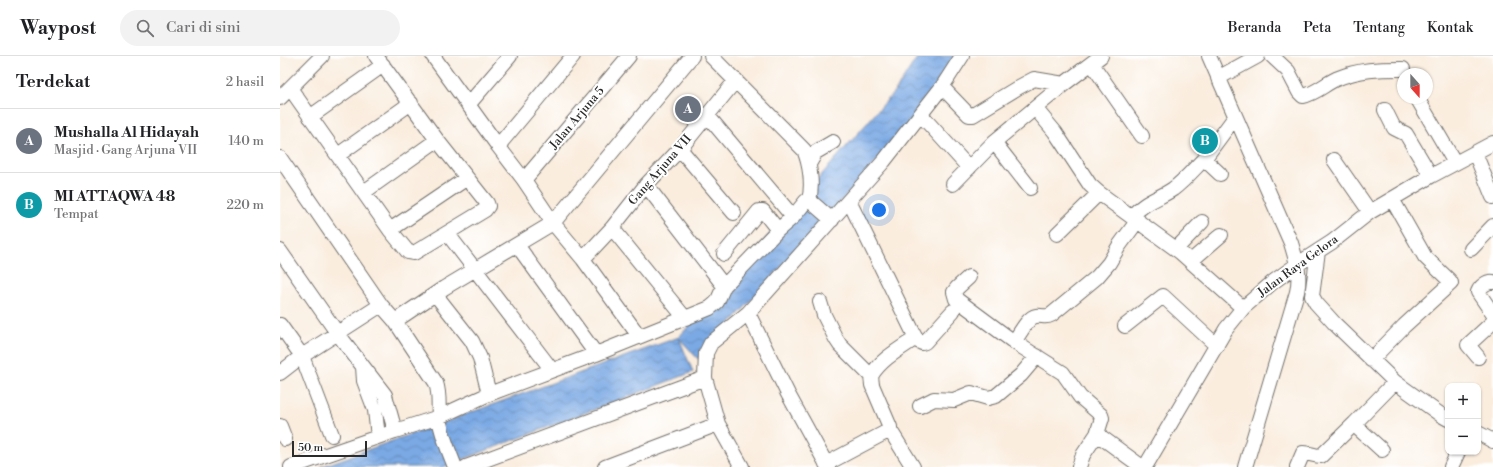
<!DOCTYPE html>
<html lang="id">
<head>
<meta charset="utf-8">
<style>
  :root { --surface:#fff; --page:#f2f2f2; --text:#202124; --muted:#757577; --line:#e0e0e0; --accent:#c8321e }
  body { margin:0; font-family:"Libre Bodoni",serif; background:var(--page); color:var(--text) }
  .controls { position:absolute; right:12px; bottom:12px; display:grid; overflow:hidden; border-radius:8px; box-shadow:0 1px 3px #0004 }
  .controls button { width:36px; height:36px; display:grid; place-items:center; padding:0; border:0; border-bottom:1px solid var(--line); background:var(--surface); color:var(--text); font:20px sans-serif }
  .compass { position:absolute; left:1117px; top:12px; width:36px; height:36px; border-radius:50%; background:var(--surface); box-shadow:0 1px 3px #0004; rotate:159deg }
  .scale { position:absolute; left:12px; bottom:10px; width:75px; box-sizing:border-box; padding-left:4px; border:2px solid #2b2b2b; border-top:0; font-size:11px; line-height:14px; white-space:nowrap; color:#2b2b2b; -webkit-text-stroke:3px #fff; paint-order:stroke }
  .you { position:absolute; left:599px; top:154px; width:14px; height:14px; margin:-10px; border:3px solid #fff; border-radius:50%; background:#1a73e8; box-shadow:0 0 0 6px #1a73e833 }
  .badge { display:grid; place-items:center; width:26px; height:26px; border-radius:50%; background:var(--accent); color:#fff; font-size:13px; font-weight:700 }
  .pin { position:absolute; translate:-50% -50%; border:2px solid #fff; box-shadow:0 1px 4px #0006 }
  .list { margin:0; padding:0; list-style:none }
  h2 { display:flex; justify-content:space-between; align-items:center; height:52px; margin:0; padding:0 16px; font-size:17px }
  h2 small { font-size:13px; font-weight:400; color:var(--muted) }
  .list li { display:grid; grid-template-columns:26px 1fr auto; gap:12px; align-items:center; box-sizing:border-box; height:64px; padding:0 16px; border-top:1px solid var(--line) }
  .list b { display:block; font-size:15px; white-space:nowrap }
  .list p { margin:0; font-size:13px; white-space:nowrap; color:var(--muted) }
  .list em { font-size:13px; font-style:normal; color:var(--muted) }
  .icon { flex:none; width:22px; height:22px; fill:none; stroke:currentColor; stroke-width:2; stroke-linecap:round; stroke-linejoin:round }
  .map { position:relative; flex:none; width:1213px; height:411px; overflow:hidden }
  header { display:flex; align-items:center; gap:24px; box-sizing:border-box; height:56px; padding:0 20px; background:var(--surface); border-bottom:1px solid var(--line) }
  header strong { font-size:19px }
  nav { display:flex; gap:22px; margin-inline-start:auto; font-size:14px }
  .search { width:280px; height:36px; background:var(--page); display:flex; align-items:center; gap:10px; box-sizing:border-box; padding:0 14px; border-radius:22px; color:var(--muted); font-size:15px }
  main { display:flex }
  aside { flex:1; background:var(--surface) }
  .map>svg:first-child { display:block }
</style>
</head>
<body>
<header>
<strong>Waypost</strong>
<div class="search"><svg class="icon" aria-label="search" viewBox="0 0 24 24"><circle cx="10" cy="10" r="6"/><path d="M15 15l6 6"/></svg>Cari di sini</div>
<nav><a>Beranda</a><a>Peta</a><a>Tentang</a><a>Kontak</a></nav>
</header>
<main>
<aside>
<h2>Terdekat<small>2 hasil</small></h2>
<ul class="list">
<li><span class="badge" style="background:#6b7280">A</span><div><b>Mushalla Al Hidayah</b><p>Masjid · Gang Arjuna VII</p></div><em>140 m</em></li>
<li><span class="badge" style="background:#0f9aa8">B</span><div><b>MI ATTAQWA 48</b><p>Tempat</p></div><em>220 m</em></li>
</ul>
</aside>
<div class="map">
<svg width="1213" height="411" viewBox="0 0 1213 411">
  <defs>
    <pattern id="water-waves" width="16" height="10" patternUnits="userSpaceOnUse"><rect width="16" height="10" fill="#7aa9e4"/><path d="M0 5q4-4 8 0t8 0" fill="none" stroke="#648ab9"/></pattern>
  </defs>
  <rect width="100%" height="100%" fill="#fff"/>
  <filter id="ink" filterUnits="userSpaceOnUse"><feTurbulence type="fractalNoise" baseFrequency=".025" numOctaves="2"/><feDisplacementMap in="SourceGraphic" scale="8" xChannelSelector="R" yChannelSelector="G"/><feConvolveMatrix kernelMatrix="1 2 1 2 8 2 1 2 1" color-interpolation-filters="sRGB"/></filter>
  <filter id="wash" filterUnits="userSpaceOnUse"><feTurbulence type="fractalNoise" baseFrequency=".012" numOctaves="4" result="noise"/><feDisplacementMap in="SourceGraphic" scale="16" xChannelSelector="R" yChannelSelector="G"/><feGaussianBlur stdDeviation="0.9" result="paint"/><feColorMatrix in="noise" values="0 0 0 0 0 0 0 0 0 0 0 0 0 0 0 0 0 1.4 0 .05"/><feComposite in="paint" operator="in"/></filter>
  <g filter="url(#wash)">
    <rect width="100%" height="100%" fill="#faedde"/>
    <path fill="url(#water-waves)" stroke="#526a88" d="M638 0H683L648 49 418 303 399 282 413 316 163 411H40L399 281 616 34Z"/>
  </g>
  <g filter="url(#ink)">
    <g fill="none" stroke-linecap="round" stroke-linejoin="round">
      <defs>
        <path id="minor" d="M96 0 157 84 207 147 208 150 205 154 167 177 272 314
          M153 0 218 90 244 124 273 167 303 203 359 280
          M431 0 524 94C530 108 533 129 529 144
          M929 0 1011 187C1016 204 1021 218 1017 236L965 411
          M992 0 1008 15 1019 36 1023 40C1035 38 1045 28 1056 23 1080 13 1098 13 1123 13
          M812 8 862 80
          M938 22 978 0
          M662 31 689 59H693L739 31 754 23 784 28 821 0
          M10 32 110 174 128 196 134 197 167 177
          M0 42 42 0
          M1137 42 1175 107
          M188 49 230 0
          M755 52 775 76 810 129 819 137 900 196 963 252
          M1105 54 1114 72 1126 78 1151 120
          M427 59 513 161
          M641 59 689 112
          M30 61 103 9
          M714 86 750 132
          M218 90 293 0
          M400 93 454 157
          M1195 97 1213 141
          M58 99 131 47
          M0 102 101 249 115 265 156 327C160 338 158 349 159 361 161 378 169 395 175 411
          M1054 104 1090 156
          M529 108 536 96 553 86
          M940 118 924 103 955 61
          M244 124 349 0
          M673 128 714 86 784 28
          M366 129 444 230
          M84 136 157 84
          M569 145 634 278 638 285 642 287 645 286 673 255
          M852 160C864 146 878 143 893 133 904 125 914 113 924 103
          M332 172 405 262
          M110 174 187 122
          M777 178 819 137
          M237 189 316 298
          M896 193 922 166
          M1191 193 1213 170
          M0 195 58 278 105 339 115 375
          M1038 195 1032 240 1036 247 1055 268 1115 326 1161 359 1168 363
          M444 198 479 155H483L498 174
          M303 203 332 172 366 129 400 93 456 24
          M911 205 941 179
          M689 221 677 232 674 236 676 243 734 286 783 317 800 341 821 359 822 362 817 378 862 411
          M1213 226C1207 225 1200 231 1198 236L1213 258
          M155 238 192 285 200 302 209 338
          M540 246 544 259 556 283 560 289 591 320 592 329 610 371V374L633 411
          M468 257 508 338 548 411
          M115 265 164 232 273 167 412 0
          M0 269 22 300 52 379
          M845 270 883 240 937 290
          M734 286C739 279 748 261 756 260 762 259 766 262 771 259L817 221 829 207 839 190 858 164
          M1198 301 1188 289 1213 266
          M1091 304 1124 270 1171 227 1169 224 1145 201 1112 143
          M83 311 84 325 95 354 98 381
          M0 317 22 300 101 249
          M591 320C601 303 620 293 636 282
          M425 322 426 297 431 287 468 257 604 105 662 31 682 0
          M640 350 654 343 674 344 691 337 708 342 716 340 741 319 757 300
          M0 370 5 383
          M1198 377 1213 385
          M1102 394 1079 373 1075 367 1115 326
          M546 408 610 374
          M11 411 115 375 159 361 209 338 316 298 430 252 437 246 444 230 498 174 513 161 526 145 529 144 552 164
          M186 411 425 322 438 368 462 411
          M325 411 438 368
          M799 411 803 399 817 378
          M865 411 946 273 963 252 993 226 1018 208 1052 186 1090 156 1151 120 1213 87
          M1017 411 1023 397C1030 397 1034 400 1041 400L1075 367
          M1171 411 1178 396"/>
      </defs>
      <use href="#minor" stroke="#736f6a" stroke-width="16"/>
      <use href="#minor" stroke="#fff" stroke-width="14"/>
    </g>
  </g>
  <g text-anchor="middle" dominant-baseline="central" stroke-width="4" stroke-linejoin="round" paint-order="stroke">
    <g font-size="12" fill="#2b2b2b" stroke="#fff">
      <text transform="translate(297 62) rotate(-50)">Jalan Arjuna 5</text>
      <text transform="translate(380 114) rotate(-49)">Gang Arjuna VII</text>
      <text transform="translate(1018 210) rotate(-36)">Jalan Raya Gelora</text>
    </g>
  </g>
</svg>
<div class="controls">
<button>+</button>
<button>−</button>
</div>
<svg class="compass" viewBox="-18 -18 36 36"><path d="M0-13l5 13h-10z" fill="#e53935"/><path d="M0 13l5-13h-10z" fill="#757577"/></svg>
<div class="scale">50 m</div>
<div class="you"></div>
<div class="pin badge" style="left:408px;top:53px;background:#6b7280">A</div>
<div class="pin badge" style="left:925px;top:85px;background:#0f9aa8">B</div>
</div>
</main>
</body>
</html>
